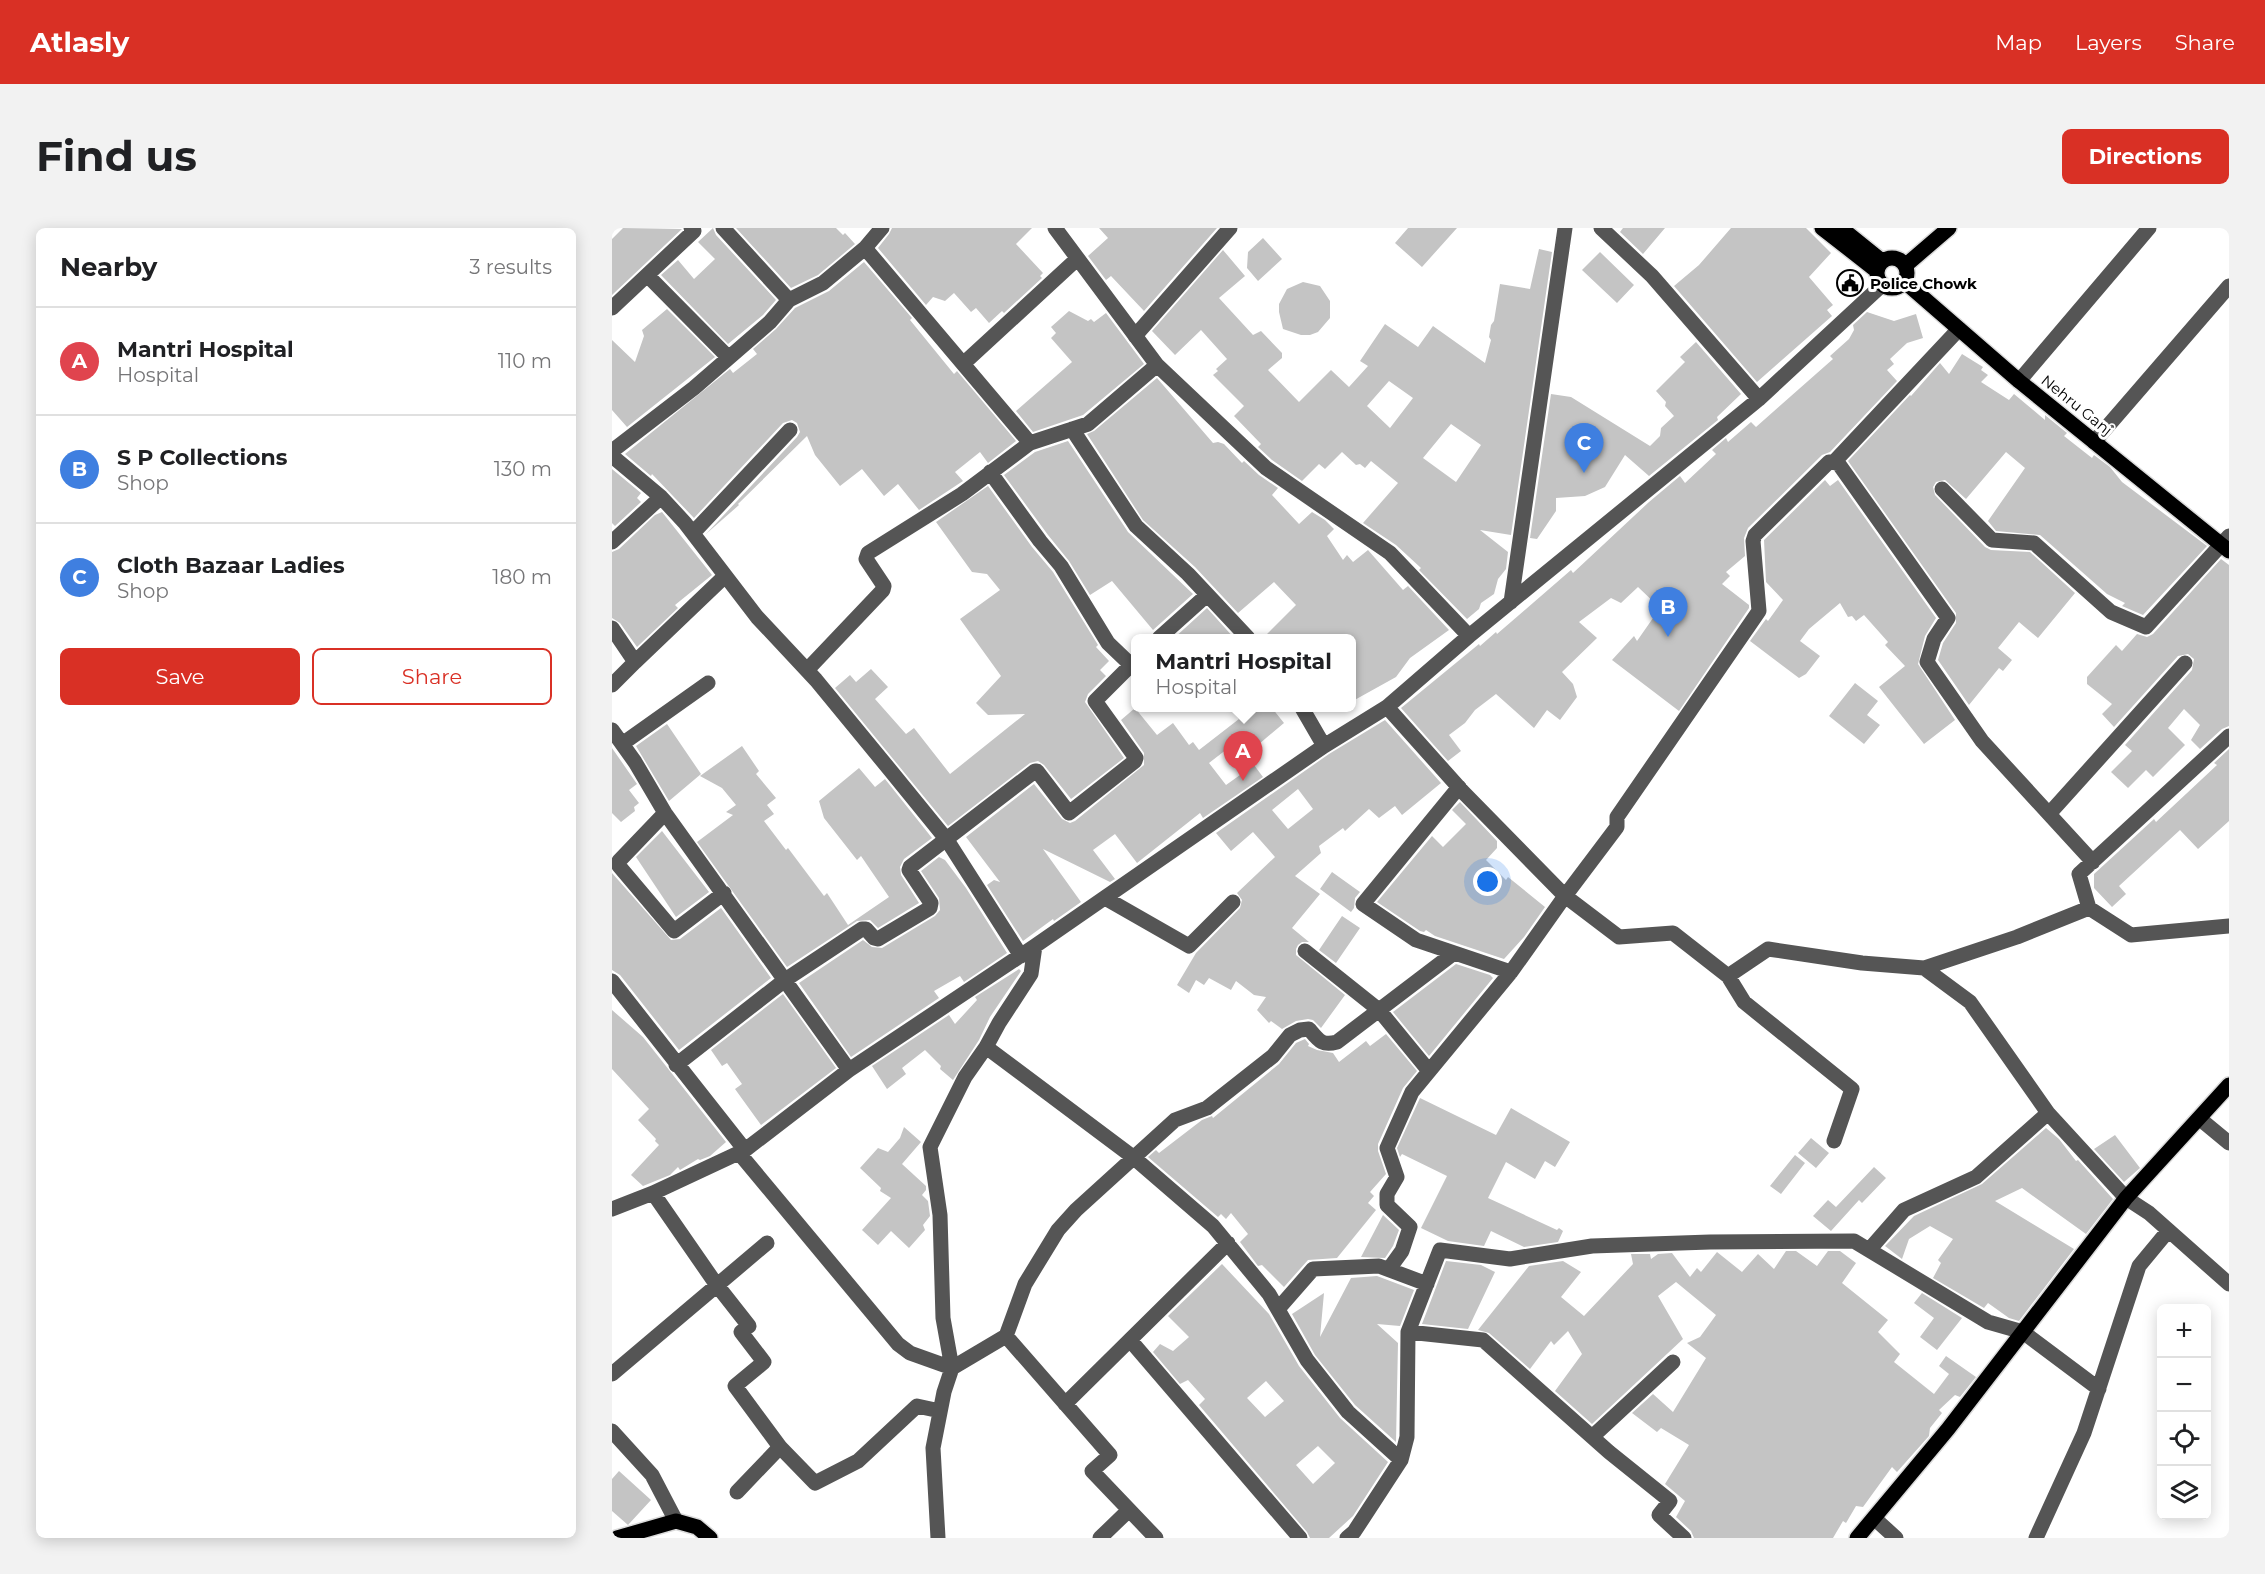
<!DOCTYPE html>
<html lang="en">
<head>
<meta charset="utf-8">
<style>
  :root { --surface:#fff; --page:#f2f2f2; --text:#202124; --muted:#757577; --line:#e0e0e0; --accent:#d93025 }
  body { margin:0; font-family:Montserrat,sans-serif; background:var(--page); color:var(--text) }
  .controls { position:absolute; right:18px; bottom:18px; display:grid; overflow:hidden; border-radius:9px; box-shadow:0 3px 15px #0003 }
  .controls button { width:54px; height:54px; display:grid; place-items:center; padding:0; border:0; border-bottom:2px solid var(--line); background:var(--surface); color:var(--text); font:30px sans-serif }
  .you { position:absolute; left:876px; top:654px; width:21px; height:21px; margin:-15px; border:4px solid #fff; border-radius:50%; background:#1a73e8; box-shadow:0 0 0 9px #1a73e833 }
  .badge { display:grid; place-items:center; width:39px; height:39px; border-radius:50%; background:var(--accent); color:#fff; font-size:20px; font-weight:700 }
  .pin { position:absolute; translate:-50% -50px; filter:drop-shadow(0 2px 3px #0008) }
  .pin::after { content:''; position:absolute; top:32px; width:21px; height:18px; background:inherit; clip-path:polygon(0 0,100% 0,50% 100%) }
  .popup { position:absolute; left:519px; top:406px; width:225px; height:78px; box-sizing:border-box; display:grid; place-content:center; border-radius:9px; background:var(--surface); filter:drop-shadow(0 2px 4px #0005); font-size:20px; white-space:nowrap; color:var(--muted) }
  .popup b { font-size:22px; color:var(--text) }
  .popup::after { content:''; position:absolute; left:50%; top:100%; margin-left:-12px; border:12px solid transparent; border-top-color:var(--surface) }
  .list { margin:0; padding:0; list-style:none }
  h2 { display:flex; justify-content:space-between; align-items:center; height:78px; margin:0; padding:0 24px; font-size:26px }
  h2 small { font-size:20px; font-weight:400; color:var(--muted) }
  .list li { display:grid; grid-template-columns:39px 1fr auto; gap:18px; align-items:center; box-sizing:border-box; height:108px; padding:0 24px; border-top:2px solid var(--line) }
  .list b { display:block; font-size:22px; white-space:nowrap }
  .list p { margin:0; font-size:20px; white-space:nowrap; color:var(--muted) }
  .list em { font-size:20px; font-style:normal; color:var(--muted) }
  .actions { display:flex; gap:12px; padding:18px 24px }
  .actions a { flex:1; padding:14px 0; border:2px solid var(--accent); border-radius:9px; text-align:center; font-size:21px; color:var(--accent) }
  .actions .main { background:var(--accent); color:#fff }
  .icon { flex:none; width:33px; height:33px; fill:none; stroke:currentColor; stroke-width:2; stroke-linecap:round; stroke-linejoin:round }
  .map { position:relative; flex:none; width:1617px; height:1310px; overflow:hidden; border-radius:9px }
  header { display:flex; align-items:center; gap:36px; box-sizing:border-box; height:84px; padding:0 30px; background:var(--accent); color:#fff }
  header strong { font-size:28px }
  nav { display:flex; gap:33px; margin-inline-start:auto; font-size:21px }
  .intro { display:flex; align-items:center; justify-content:space-between; box-sizing:border-box; height:144px; padding:0 36px }
  h1 { margin:0; font-size:42px }
  .button { padding:15px 27px; border-radius:9px; background:var(--accent); color:#fff; font-size:21px; font-weight:700 }
  main { display:flex; gap:36px; padding:0 36px }
  aside { flex:1; background:var(--surface); border-radius:9px; box-shadow:0 3px 15px #0003 }
  .map>svg:first-child { display:block }
</style>
</head>
<body>
<header>
<strong>Atlasly</strong>
<nav><a>Map</a><a>Layers</a><a>Share</a></nav>
</header>
<div class="intro"><h1>Find us</h1><a class="button">Directions</a></div>
<main>
<aside>
<h2>Nearby<small>3 results</small></h2>
<ul class="list">
<li><span class="badge" style="background:#e0444e">A</span><div><b>Mantri Hospital</b><p>Hospital</p></div><em>110 m</em></li>
<li><span class="badge" style="background:#3f7fe0">B</span><div><b>S P Collections</b><p>Shop</p></div><em>130 m</em></li>
<li><span class="badge" style="background:#3f7fe0">C</span><div><b>Cloth Bazaar Ladies</b><p>Shop</p></div><em>180 m</em></li>
</ul>
<div class="actions"><a class="main">Save</a><a>Share</a></div>
</aside>
<div class="map">
<svg width="1617" height="1310" viewBox="0 0 1617 1310">
  <rect width="100%" height="100%" fill="#fff"/>
  <path fill="#c4c4c4" fill-rule="evenodd" d="M11 0 70 1 0 67V11Z
    M101 0 104 7 164 72 151 87 116 116 49 47 66 32 82 51 103 31 86 14Z
    M124 0H224L231 7 233 5 243 16 206 47 179 60Z
    M280 0H420L404 16 431 45 428 48 430 50 392 85 390 83 377 95 364 80 359 84 342 65 333 73 321 69 314 77 266 20 277 6Z
    M487 0H605L532 83 499 48 494 52 476 28 496 10Z
    M796 0H845L810 39 783 15Z
    M1011 0H1053L1031 26 1008 4Z
    M1119 0H1194L1219 25 1197 49 1221 77 1215 82 1220 88 1145 154 1062 58 1087 37Z
    M651 10 670 31 646 53 635 40 636 24Z
    M927 21 940 24 899 307 868 302 896 324 894 341 886 351 882 366 869 375 867 381 855 391 807 342 809 340 784 317 751 295 786 255 759 233 753 240 748 236 744 237 730 224 713 241 707 236 690 253 660 232 646 219 649 216 622 188 632 178 601 147 606 143 604 141 615 131 589 102 563 127 540 103 611 22 633 48 607 70 641 107 649 103 670 125V130L656 142 687 174 719 142 737 159 756 138 748 133 773 96 806 119 821 98 873 135 879 112 877 109 879 97 882 93 888 56 918 61ZM777 153 801 170 778 200 755 178ZM839 196 869 217 844 254 811 230Z
    M988 24 1022 57 1005 75 970 42Z
    M252 34 300 90 298 92 342 146 345 143 404 213 376 235 368 224 343 244 351 253 307 282 286 256 272 268 250 241 228 258 203 227 195 208 126 276 127 277 94 306 185 209 188 204 185 195 180 192 171 195 82 290 40 246 39 248 13 226 118 141 121 145 145 126 141 121 164 101 183 80 217 63Z
    M691 54 708 58 718 73V90L706 104 698 107H689L671 101 667 84V76L675 61Z
    M55 81 103 129 15 199 0 182V112L23 134 32 108 30 102Z
    M457 83 476 93 479 91 482 94 494 85 532 136 471 187 421 204 404 183 460 134 439 110 444 105 439 99Z
    M1255 84 1282 93 1304 86 1311 110 1295 115 1278 131 1282 136 1275 142 1285 153 1218 224 1210 227 1136 300 1132 310 1133 328 1114 344 1118 348 1110 356 1137 377V380L1067 483 1000 432 1022 408 1025 413 1048 380 1026 359 1009 375 999 370 967 394 985 410 950 444 961 456 965 469 948 492 935 482 922 500 884 466 863 482 853 495 837 507 849 523 836 533 789 480 867 416 868 418 884 404 885 406 959 342 961 345 1037 274 1068 248 1073 255 1104 226 1100 222 1114 210 1116 214 1139 194 1144 199 1221 131 1218 128 1237 111 1242 102 1241 97Z
    M1084 114 1129 166 1105 189 1106 192 1037 248 1013 227 993 259 973 268 944 270V283L925 311 918 310 939 166 959 169 1038 218 1048 208 1049 200 1062 188 1053 178 1054 174 1044 163 1073 134 1068 129Z
    M1350 126 1371 139 1369 142 1376 147 1369 154 1397 172 1402 166 1433 192V187L1455 205 1452 208 1480 230 1482 227 1498 239 1510 254 1595 318 1531 387 1510 378 1513 375 1495 366 1428 307 1384 303 1376 293 1413 240 1394 224 1354 271 1333 252 1324 254 1321 259 1323 267 1373 319 1379 322 1418 324 1463 365 1426 410 1407 394 1386 420 1400 432 1391 443 1387 440 1357 477 1326 432 1331 415 1344 395V385L1236 233 1298 167 1299 168 1328 135 1337 146Z
    M545 150 601 215 606 214 612 216 630 235 632 233 647 247 666 260 660 267 687 296 700 284 713 292 722 301 715 308 731 332 735 327 741 334 756 322 791 362 796 358 837 402 798 430 784 449 739 474V411H650L684 377 662 354 626 385 583 339 531 292 475 206 482 203Z
    M456 213 516 304 581 366 541 402 500 353 478 367 457 333 436 307 392 247 423 224Z
    M0 241 29 265 25 270 29 274 3 298 0 295Z
    M1213 252 1218 258 1226 252 1324 390 1313 408 1306 436 1343 492 1312 516 1267 459 1293 438 1273 417 1276 414 1252 387 1244 393 1240 388 1236 389 1228 375 1197 401 1188 413 1208 428 1194 446 1187 450 1138 413 1154 391 1156 393 1171 372 1154 354 1152 312Z
    M376 258 420 319 441 344 486 417 484 419 497 433 488 442 494 448 476 466 473 474 512 530 459 571 432 537 426 533 418 535 336 598 223 460 238 447 244 454 259 441 276 459 263 471 294 506 302 500 338 546 413 486 376 487 364 475 389 448 348 391 388 362 375 346 360 344 324 294Z
    M50 284 100 347 63 377 66 380 25 419 8 395 0 390V324L7 321 43 287Z
    M1609 331 1617 337V498L1610 501 1588 521 1579 512 1588 497 1572 481 1556 500 1573 517 1541 549 1534 542 1516 560 1499 544 1520 523 1513 517 1580 442 1582 431 1576 426 1566 428 1502 499 1490 486 1500 476 1475 456V449L1504 417 1510 423 1525 406 1535 409 1541 406Z
    M595 380 623 411H561Z
    M1243 455 1266 473 1255 487 1268 497 1252 516 1217 488Z
    M523 480 545 507 561 495 577 517 581 514 587 522 627 491 617 480H660L672 495 647 516 637 504 597 535 614 557 642 537 651 549 591 590 588 585 525 635 503 606 481 622 503 651 498 654 431 621 469 674 442 693 441 691 411 713 375 657 382 652 388 654 354 609 422 556 450 591 458 595 463 593 532 537V525L509 492Z
    M773 492 829 555 790 587 783 578 767 590 757 581 733 603 731 600 707 618 709 625 683 648 708 666 680 700 697 714H690L686 717 684 721V727L733 767 709 800 701 792 696 791 684 793 670 801 659 793 657 795 645 782 654 769 642 767 624 753 619 762 597 750 592 757 584 752 577 765 565 757 584 725 628 680 630 672 625 665 663 629 641 604 619 623 604 605 717 526ZM686 561 701 581 676 601 660 582Z
    M55 496 89 546 57 573 24 518Z
    M130 518 147 543 144 546 164 570 155 577 162 586 152 593 174 622 176 620 212 668 215 665 236 697 277 669 249 628 245 632 212 590 207 573 247 540 263 559 273 551 320 610 292 631 288 639 289 647 307 675 266 700 258 692 245 693 175 739 85 614 121 587 114 584 124 577 110 560 88 548Z
    M0 520 25 556 17 562 27 575 22 579 23 583 9 594 0 585Z
    M1617 521V593L1586 621 1568 602 1507 658 1514 666 1500 679 1482 660V646L1542 591 1544 594 1605 537 1602 535Z
    M848 574 885 613V620L874 632 894 652 896 649 933 679 912 709 892 731 823 708 814 702 812 704 808 703 765 674 820 608 831 619 854 596 840 582Z
    M50 603 97 664 64 689 24 629Z
    M327 629 333 632 354 660 395 725 352 754 348 748 322 763 327 770 239 829 187 755 251 712 260 719 270 720 323 688 328 682 327 670 309 643Z
    M720 644 748 664 743 670 742 680 739 684 708 661Z
    M0 645 59 712 68 711 109 680 159 750 67 822 8 747 0 742Z
    M730 688 748 700 724 735 707 722Z
    M844 736 878 747 881 750 817 828 781 784Z
    M407 741 409 743 378 789 367 812 341 852 328 841 329 838 313 822 290 840 294 846 275 861 260 838 337 787 343 796 365 772 363 769Z
    M171 766 224 840 149 897 123 861 130 856 115 835 110 838 99 822Z
    M0 782 31 809 114 914 98 928 88 932 86 931 68 942 66 939 58 947 31 958 19 947 47 917 43 913 44 911 26 892 37 881 0 841Z
    M774 806 805 843 791 860 766 916V923L774 946 758 964 762 968 756 975 764 982 725 1030 696 1032 672 1059 650 1037 646 1038 628 1014 636 1006 619 985 614 991 609 986 606 989 536 929 544 922 547 925 590 892 600 888 601 890 667 836 684 815 693 811 697 816 696 818 705 822 721 825 727 834 754 813 758 818Z
    M808 870 884 907 899 880 958 914 943 939 933 933 923 951 894 934 876 970 945 1002 947 1000 951 1003 946 1014 912 1019 879 1003 872 1018 836 1013 809 1000 835 948 790 926 788 929 785 920Z
    M292 899 309 914 290 936 314 958V962L310 967 316 973 318 988 311 997 313 1002 297 1020 279 1003 266 1017 250 1002 279 970 268 963 269 960 248 940 266 920 276 924 288 910Z
    M1434 900 1447 911 1464 933 1466 932 1501 971 1474 1006 1410 960 1383 973 1462 1021 1407 1093 1397 1090 1376 1075 1372 1080 1321 1050 1329 1035 1326 1032 1341 1011 1318 998 1297 1011 1290 1031 1273 1018 1302 988 1370 956Z
    M1503 907 1528 940 1512 954 1482 921Z
    M1199 910 1217 925 1204 940 1186 925Z
    M1183 927 1193 935 1169 966 1158 958Z
    M1262 939 1274 950 1250 975 1247 972 1219 1003 1201 988 1216 972 1224 979Z
    M771 987 787 1002 781 1018 773 1030 749 1029Z
    M1174 1023H1184L1205 1038 1216 1023H1228L1244 1035 1230 1055 1276 1092 1266 1104 1288 1126 1282 1134 1322 1166 1337 1146 1327 1138 1334 1128 1364 1149 1348 1169 1343 1167 1327 1182 1330 1185 1318 1200 1317 1208 1285 1244 1280 1239 1251 1279 1244 1278 1234 1295 1231 1293 1221 1310H1082L1079 1303 1064 1289 1073 1273 1053 1256 1077 1217 1049 1200 1045 1204 1020 1185 1041 1166 1061 1184 1094 1130 1075 1115 1088 1109 1104 1087 1064 1054 1046 1068 1071 1111 980 1196 943 1163 970 1126 956 1103 942 1117 939 1113 918 1141 877 1105 866 1102 917 1038 951 1033 969 1044 949 1069 972 1088 1021 1036 1019 1026H1038L1039 1031 1046 1026 1060 1025 1078 1049 1085 1040 1089 1044 1105 1024 1130 1044 1146 1026 1162 1041Z
    M834 1033 869 1037 883 1044 856 1101 810 1096Z
    M610 1036 657 1086 687 1138 728 1190 776 1234 741 1288 717 1310H698L695 1304 587 1177 593 1171 576 1152 568 1156 541 1124 548 1116 561 1123 577 1109 556 1088ZM654 1153 672 1173 653 1189 635 1170ZM706 1218 723 1235 701 1256 684 1237Z
    M765 1048 802 1062 788 1098 765 1096 786 1115 784 1214 743 1177 703 1127 680 1086 712 1065 708 1109 739 1050Z
    M1310 1065 1350 1090 1325 1122 1308 1109 1322 1090 1302 1075Z
    M7 1243 39 1272 16 1297 0 1283V1251Z"/>
  <g fill="none" stroke-linecap="round" stroke-linejoin="round">
    <defs>
      <path id="major" d="M1210 0 1265 43
        M1229 0 1270 33
        M1265 45a15 15 0 1 1 30 0a15 15 0 1 1-30 0Z
        M1294 37 1337 0
        M1293 54 1407 153 1617 323
        M5 1310 64 1293 85 1299 98 1310
        M1245 1310 1336 1201 1514 970 1617 857"/>
    </defs>
    <use href="#major" stroke="#dbdbdb" stroke-width="18"/>
    <path stroke="#555" stroke-width="15" d="M111 0 177 72
      M443 0 545 137 654 240 778 325 857 408
      M989 0 1040 48 1147 171
      M253 20 418 215
      M35 47 116 129
      M0 80 82 3 79 0
      M523 108 618 0
      M351 136 465 31
      M1407 153 1537 0
      M460 201 524 298 576 346 636 410
      M1482 214 1617 58
      M0 223 82 160 158 94 177 72 211 55 253 20 270 0
      M0 228 49 269 73 295 145 389 204 452 278 542 335 612 409 728
      M1223 233 1347 101
      M378 244 428 313 449 338 496 415 519 437
      M1330 261 1380 312 1422 315 1499 384 1534 399 1617 308
      M81 305 178 202
      M0 314 49 269
      M899 374 953 0
      M0 400 23 434 0 457
      M547 410 595 367
      M23 434 113 348
      M195 442 271 362 272 358 254 331 256 325 350 266 418 215 476 196 545 137
      M775 479 851 564 953 668 1007 709 1061 705 1116 748 1156 721 1250 735 1312 740 1405 709 1477 680 1519 707 1617 698
      M690 480 712 518
      M0 502 23 534 53 585 237 842
      M10 516 96 455
      M847 559 751 676 804 712 899 744
      M53 585 7 633V638L62 703 112 665
      M1437 586 1573 435
      M493 670 577 718 621 674
      M1477 680 1467 646 1617 508
      M693 723 767 782 817 843
      M1312 740 1358 774 1436 885 1514 970 1537 985 1617 1056
      M1116 748 1132 774 1240 861 1222 913
      M0 753 133 922
      M374 819 521 929 601 998 657 1066 695 1132 736 1184 789 1232
      M64 837 173 752 250 701H254L262 710 266 711 318 680 319 675 297 642 298 639 423 543H425L457 585 523 533 524 530 483 473 523 433
      M1588 891 1617 915
      M127 925 286 1116 298 1125 340 1140 394 1108 413 1056 446 1002 464 982 563 892 595 880 661 828 678 807 688 802 697 801C707 813 710 818 725 814L842 725
      M41 965 104 1056 137 1098 129 1104 152 1134 123 1158 168 1219
      M0 981 41 965 133 922 237 842 423 718 712 518 775 479 857 408 1147 171 1270 57
      M1257 1022 1292 982 1364 949 1436 885
      M777 1041 790 1023 798 999 775 977V966L785 949 775 920 800 864 899 744 953 668 1005 599V589L1147 383 1141 313 1143 307 1217 234 1226 235 1336 390 1322 411 1315 434 1370 513 1481 634
      M666 1081 701 1041 767 1038 815 1056
      M796 1104 871 1112 997 1224 1058 1273 1047 1287 1072 1310
      M394 1108 498 1227 480 1243 544 1310
      M518 1112 688 1310
      M0 1146 155 1015
      M453 1176 616 1015
      M0 1203 40 1247 64 1293
      M980 1209 1061 1134
      M125 1264 168 1219 203 1255 246 1233 305 1178 328 1183
      M1262 1290 1284 1310
      M326 1310 321 1220 332 1164 340 1140 331 1090 328 987 318 919 353 849 374 819 387 795 419 746 423 718
      M488 1310 517 1282
      M735 1310 742 1304 789 1232 795 1209 796 1104 828 1022 898 1031 980 1018 1098 1014 1242 1013 1376 1094 1411 1104 1487 1161
      M1424 1310 1472 1205 1527 1038 1556 1003"/>
    <use href="#major" stroke="#000" stroke-width="15"/>
  </g>
  <defs>
    <symbol id="civic-ring" viewBox="-11 -11 22 22"><circle r="9.5" fill="#fff" stroke="#000" stroke-width="1.5"/><path d="M-.6-6.5H3V-4.5H.6V-3L4-1V1h2V6H-6V1h2V-1L-.6-3ZM-1.2 2.5V6h2.4V2.5Z" fill="#000"/></symbol>
  </defs>
  <g fill-rule="evenodd">
    <use href="#civic-ring" x="1223" y="40" width="30" height="30"/>
  </g>
  <g text-anchor="middle" dominant-baseline="central" stroke-width="6" stroke-linejoin="round" paint-order="stroke">
    <g font-size="15" font-weight="bold" fill="#000" stroke="#fff" text-anchor="start">
      <text x="1258" y="55">Police Chowk</text>
    </g>
    <g font-size="15" fill="#000" stroke="#fff">
      <text transform="translate(1465 177) rotate(39)">Nehru Ganj</text>
    </g>
  </g>
</svg>
<div class="controls">
<button>+</button>
<button>−</button>
<button><svg class="icon" aria-label="locate" viewBox="0 0 24 24"><circle cx="12" cy="12" r="6"/><path d="M12 2v4M12 18v4M2 12h4M18 12h4"/></svg></button>
<button><svg class="icon" aria-label="layers" viewBox="0 0 24 24"><path d="M12 4l9 5-9 5-9-5zM3 14l9 5 9-5"/></svg></button>
</div>
<div class="you"></div>
<div class="pin badge" style="left:631px;top:553px;background:#e0444e">A</div>
<div class="popup"><b>Mantri Hospital</b>Hospital</div>
<div class="pin badge" style="left:1056px;top:409px;background:#3f7fe0">B</div>
<div class="pin badge" style="left:972px;top:245px;background:#3f7fe0">C</div>
</div>
</main>
</body>
</html>
